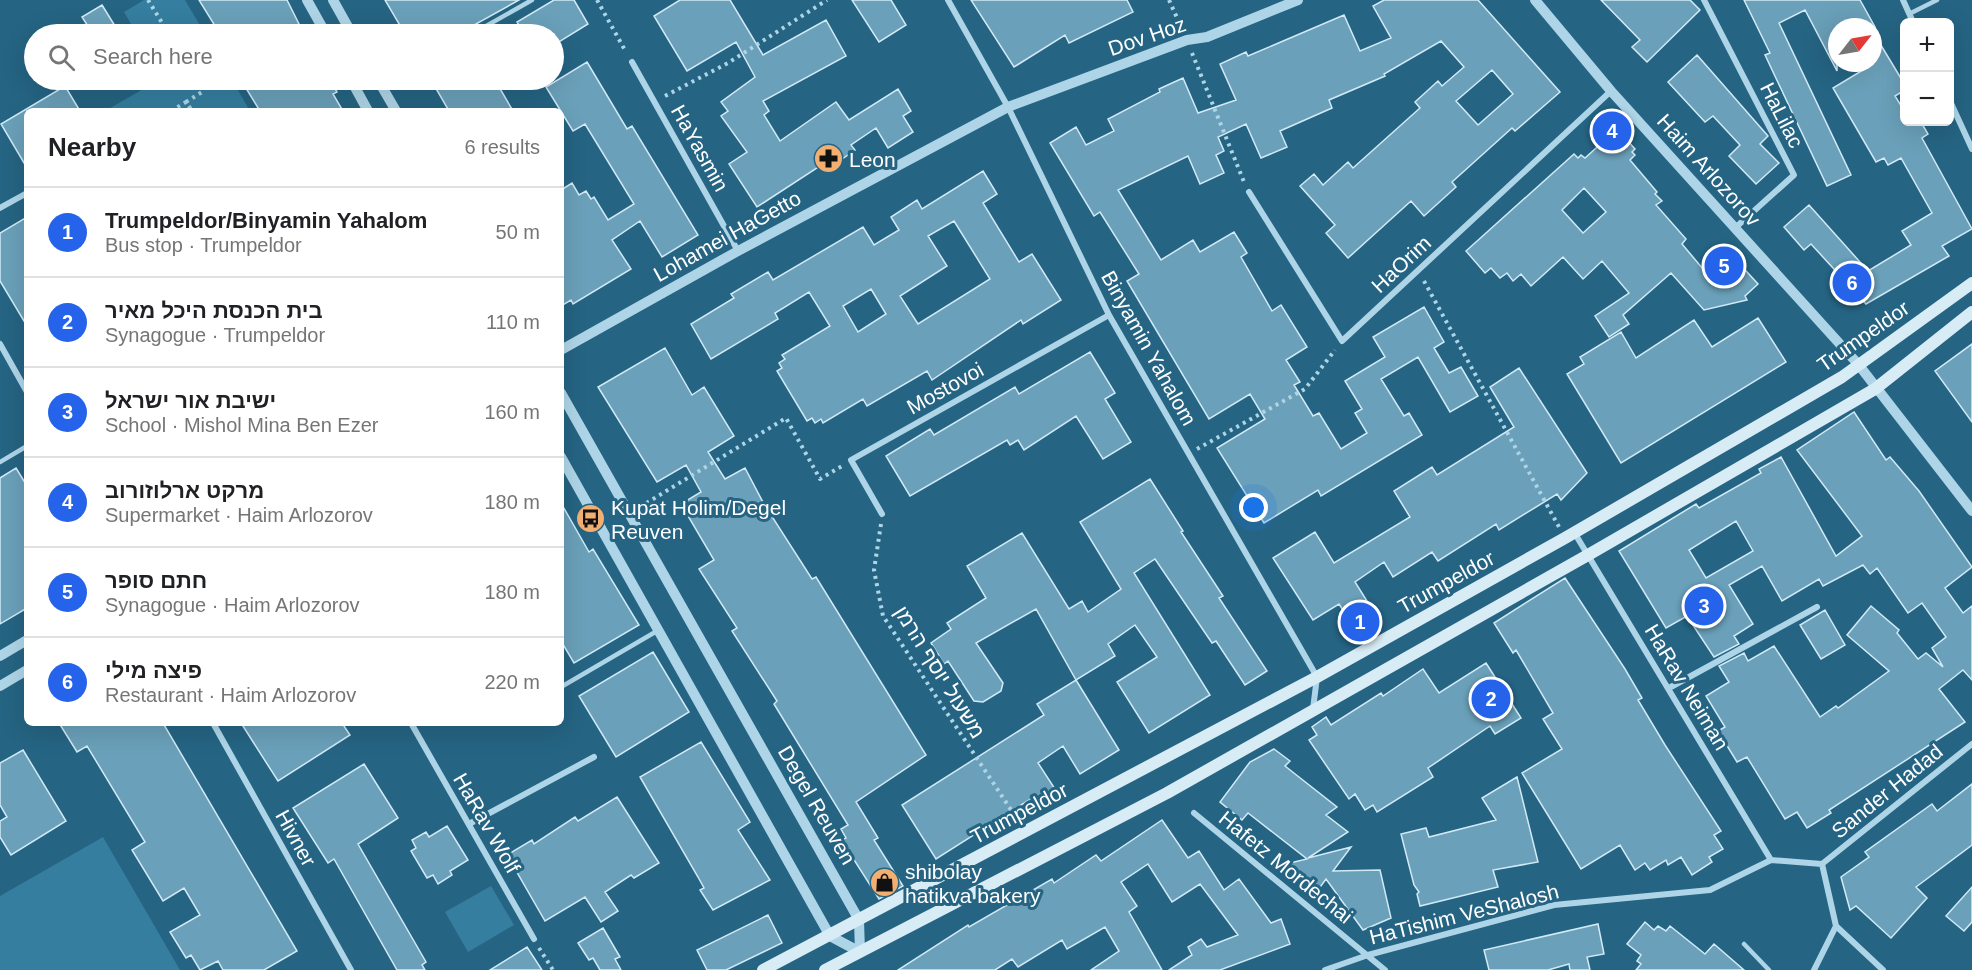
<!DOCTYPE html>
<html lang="en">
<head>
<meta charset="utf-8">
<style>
  :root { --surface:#fff; --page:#f2f2f2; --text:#202124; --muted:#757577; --line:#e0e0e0; --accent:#2563eb }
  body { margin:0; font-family:Helvetica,Heebo,sans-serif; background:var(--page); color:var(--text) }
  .controls { position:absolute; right:18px; top:18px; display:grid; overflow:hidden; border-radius:9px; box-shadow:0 6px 24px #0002 }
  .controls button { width:54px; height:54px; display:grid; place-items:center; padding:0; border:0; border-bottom:2px solid var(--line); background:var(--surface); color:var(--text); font:30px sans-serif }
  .compass { position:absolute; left:1828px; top:18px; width:54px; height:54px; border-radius:50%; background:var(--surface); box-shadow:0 6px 24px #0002; rotate:59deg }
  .you { position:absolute; left:1254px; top:508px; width:21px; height:21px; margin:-15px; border:4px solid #fff; border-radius:50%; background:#1a73e8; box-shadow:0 0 0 9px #1a73e833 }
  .badge { display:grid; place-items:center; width:39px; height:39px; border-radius:50%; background:var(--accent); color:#fff; font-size:20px; font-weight:700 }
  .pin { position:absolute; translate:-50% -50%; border:3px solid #fff; box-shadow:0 2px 6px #0006 }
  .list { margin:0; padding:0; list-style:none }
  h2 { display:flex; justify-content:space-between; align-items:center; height:78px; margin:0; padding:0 24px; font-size:26px }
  h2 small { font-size:20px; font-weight:400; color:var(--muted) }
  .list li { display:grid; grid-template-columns:39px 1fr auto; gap:18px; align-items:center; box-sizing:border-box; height:90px; padding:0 24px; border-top:2px solid var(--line) }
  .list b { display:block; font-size:22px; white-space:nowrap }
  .list p { margin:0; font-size:20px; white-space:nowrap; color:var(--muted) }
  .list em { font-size:20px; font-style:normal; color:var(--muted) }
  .icon { flex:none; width:33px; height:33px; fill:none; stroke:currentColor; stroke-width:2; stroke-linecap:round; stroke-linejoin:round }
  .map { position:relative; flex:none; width:1972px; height:970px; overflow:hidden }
  .search { position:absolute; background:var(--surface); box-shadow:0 6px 24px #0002; left:24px; top:24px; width:540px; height:66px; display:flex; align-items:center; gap:15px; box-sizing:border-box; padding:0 21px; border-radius:33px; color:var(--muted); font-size:22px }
  .panel { position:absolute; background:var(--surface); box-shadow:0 6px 24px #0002; left:24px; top:108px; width:540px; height:618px; border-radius:9px }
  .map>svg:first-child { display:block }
</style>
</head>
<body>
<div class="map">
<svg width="1972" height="970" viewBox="0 0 1972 970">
  <rect width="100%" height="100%" fill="#256483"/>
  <path fill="#357e9f" d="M144 0H185L205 34H137L124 12Z
    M159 80H232L250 111H105Z
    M103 837 180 970H0V896Z
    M491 886 514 925 468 952 445 912Z"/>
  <path fill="#6aa0b9" stroke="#d1eaf6" stroke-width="1.5" fill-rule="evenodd" d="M199 0H287L304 34H220Z
    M385 0H519L458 34H449L445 26 431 34H405Z
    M554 0H574L588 24 554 45V34H524L517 22Z
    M680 0H730L763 55 826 20 846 56 763 101 769 111 764 115 780 141 836 102 849 120 898 89 911 111 903 116 913 132 888 148 876 128 851 145 855 150 835 164 832 158 757 207 729 164 747 152 721 116 728 111 721 102 755 77 736 42 687 71 654 16Z
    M852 0H891L906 25 879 42Z
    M971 0H1127L1133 12 1069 43 1065 35 1014 67Z
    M1384 0H1478L1560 92 1515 131 1512 128 1452 182 1456 187 1424 216 1411 201 1348 258 1326 233 1335 225 1300 186 1314 174 1323 185 1348 162 1353 168 1420 108 1415 102 1438 81 1442 86 1464 67 1441 41 1384 74 1385 76 1329 100 1332 108 1280 131 1287 147 1261 158 1246 124 1218 137 1224 151 1216 155 1224 173 1200 184 1188 156 1118 190 1161 260 1193 240 1200 252 1234 232 1247 253 1241 257 1272 311 1281 305 1307 347 1286 360 1300 382 1294 385 1313 416 1319 413 1341 449 1367 433 1355 413 1362 409 1345 381 1385 357 1373 337 1424 307 1444 342 1434 348 1449 373 1461 367 1478 396 1450 412 1418 357 1381 379 1404 416 1409 413 1422 435 1321 496 1318 490 1264 523 1217 448 1265 419 1250 394 1209 419 1127 281 1139 274 1100 212 1094 216 1050 143 1076 127 1086 145 1114 131 1108 119 1160 92 1159 89 1183 78 1198 113 1236 100 1220 64 1246 52 1248 56 1344 15 1360 51 1391 38 1373 6ZM1492 70 1513 94 1478 125 1456 101Z
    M1601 0H1690L1700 10 1647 62 1632 47 1640 40Z
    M1744 0H1860L1875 27H1837V71L1805 10 1779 23 1851 175 1827 186 1765 55 1770 53Z
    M102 5 120 34H93L82 17Z
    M1873 32 1905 85V90L1895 96 1905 112V122H1921L1928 134 1922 138 1972 229 1942 246 1949 256 1866 304 1811 244 1804 250 1784 227 1809 205 1868 271 1911 245 1902 231 1932 213 1901 158 1888 165 1884 158 1876 162 1833 88 1873 64Z
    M1697 55 1768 136 1760 144 1779 163 1756 184 1729 156 1740 145 1713 116 1705 122 1668 82Z
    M587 62 627 129 632 126 698 235 662 257 640 221 612 240 631 269 573 304 571 300 561 306V190L572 183 579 195 586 191 591 199 594 197 608 220 634 204 585 124 573 131 546 87Z
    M241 80H330L337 92 333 94 343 111H260Z
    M431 80H495L513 111H449Z
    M65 86 80 111H27V168L1 124Z
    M1617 129 1635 149 1632 152 1635 155 1630 160 1657 192 1655 194 1662 201 1656 205 1686 239 1682 244 1703 269 1726 249 1758 284 1745 296 1747 300 1704 310 1671 273 1623 315 1629 324 1609 337 1595 316 1629 293 1602 261 1583 279 1563 257 1531 286 1521 274 1513 281 1507 273 1500 278 1491 268 1485 273 1466 251 1574 154 1578 158 1581 155 1585 158ZM1584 188 1606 212 1583 233 1562 210Z
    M983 171 997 194 983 203 1019 262 1032 254 1061 300 1023 324 1021 320 932 380 927 371 867 406 863 399 823 423 821 419 815 423 812 418 807 421 777 371 782 368 779 363 785 359 782 355 830 326 809 292 775 313 778 319 711 359 691 324 734 298 731 294 768 272 773 280 863 227 874 245 899 230 891 217 917 200 922 209ZM954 221 990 279 918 324 900 296 947 266 928 236ZM871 289 886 314 858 332 843 306Z
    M27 217V326L0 281V233Z
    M1758 318 1786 362 1621 463 1567 374 1584 364 1580 357 1621 332 1636 358 1694 320 1712 347Z
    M1972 344V422L1935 371Z
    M665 348 692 395 704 387 734 436 708 452 725 479 745 468 764 504 812 579 816 577 926 755 856 802 878 838 874 840 903 886 879 899 851 855 848 857 839 842 846 838 841 829 848 825 774 704 777 701 732 631 737 628 699 569 714 560 681 504 701 492 686 465 657 482 598 387Z
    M1090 352 1115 393 1105 399 1131 442 1103 459 1076 416 1024 450 1018 440 1010 445 1007 440 910 496 886 456 930 429 934 435 1015 387 1019 394Z
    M1519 368 1587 473 1561 500 1557 494 1499 530 1496 524 1438 561 1432 552 1393 577 1384 562 1355 582 1377 617 1356 630 1339 604 1313 620 1273 558 1315 532 1334 563 1410 517 1394 491 1432 467 1437 475 1514 427 1490 387Z
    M1854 412 1886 460 1890 457 1919 491 1972 567 1945 588 1963 613 1972 606V680L1963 670 1939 689 1965 722 1829 810 1831 813 1807 828 1797 812 1785 819 1747 757 1737 762 1718 731 1725 727 1706 696 1729 682 1719 666 1744 653 1748 661 1774 646 1820 717 1836 706 1838 708 1889 671 1847 635 1871 606 1899 630 1897 633 1918 659 1926 653 1943 667 1932 648 1946 637 1922 603 1908 613 1877 568 1870 574 1863 565 1823 586 1819 579 1782 601 1762 566 1729 585 1753 624 1734 636 1739 644 1714 657 1687 616 1666 628 1619 551 1696 504 1699 508 1761 473 1759 469 1781 457 1836 556 1862 536 1797 450ZM1736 521 1753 551 1706 578 1689 550Z
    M16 468 27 486V608L0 624V478Z
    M1150 479 1183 531 1181 532 1223 596 1219 598 1267 671 1245 685 1216 641 1212 643 1155 559 1134 573 1210 695 1149 733 1117 682 1157 657 1135 625 1108 644 1115 656 1076 680 1036 609 976 643 1003 683 1001 691 983 702 974 701 948 661 944 664 931 643 951 629 947 623 986 598 967 566 1022 533 1069 609 1082 601 1088 612 1121 589 1080 522Z
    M561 503 589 552 593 549 639 625 574 663 561 641Z
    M1565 578 1625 669 1642 698 1638 700 1665 745 1721 831 1714 835 1723 849 1709 857 1712 862 1692 875 1681 857 1668 865 1666 860 1650 870 1645 863 1635 870 1620 845 1581 869 1522 773 1562 749 1543 719 1553 713 1516 650 1513 653 1494 623Z
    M1825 610 1845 645 1821 659 1800 625Z
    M653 652 689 712 616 757 579 696Z
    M1486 663 1521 718 1495 734 1490 726 1428 768 1433 777 1377 812 1373 805 1365 810 1355 794 1349 799 1309 740 1317 735 1312 727 1326 717 1331 725 1381 693 1383 696 1423 669 1439 693Z
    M1076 680 1119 750 1080 774 1063 746 1038 763 1055 789 1032 804 1029 800 936 859 902 805 1044 715 1037 704Z
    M59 723H163L297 951 264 970H223L218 961 200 970 191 955 186 958 170 932 200 915 184 888 163 901 132 850 145 842 87 746 77 752Z
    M241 723H342L350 735 278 781Z
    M701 742 750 822 738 830 770 880 713 910 700 890 704 888 698 877 640 777Z
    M1274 749 1290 761 1285 766 1337 807 1326 815 1348 832 1308 858 1351 847 1333 871 1380 870 1391 918 1363 930 1326 879 1318 890 1286 864 1307 859 1248 813 1242 820 1220 802 1250 762Z
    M23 750 66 821 11 855 0 837V821L7 817 0 805V763Z
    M364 764 398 818 358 844 426 962 422 965 425 970H397L334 859 328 863 293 808Z
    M1517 777 1538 862 1493 870 1498 887 1420 906 1417 894 1419 892 1414 885 1401 834 1426 828 1429 837 1496 820 1482 798Z
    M1972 784V845L1916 887 1927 898 1891 938 1856 906 1850 910 1841 877 1869 857 1865 852 1932 804 1937 811Z
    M617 797 659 863 634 878 631 875 605 892 618 911 601 922 585 897 545 921 507 855 532 840 534 844 575 817 578 821Z
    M1162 820 1188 858 1199 851 1224 890 1239 879 1271 923 1281 919 1290 944 1220 970H1169L1192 955 1188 947 1201 939 1207 947 1238 935 1200 884 1172 902 1148 864 1121 882 1137 906 1129 912 1162 970H1091L1119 951 1105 927 1067 949 1062 940 1018 967 1012 959 995 970H898L968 925 969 927 1052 879 1054 883 1096 855 1101 861Z
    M447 826 468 860 450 871 452 875 438 884 433 875 427 878 411 851 416 848 412 840 426 832 429 837Z
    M1972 887V922L1964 931 1946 916Z
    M768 915 782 943 726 970H707L697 950Z
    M1645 922 1654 930 1658 926 1666 931 1670 926 1705 954 1714 944 1744 970H1636L1641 964 1637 961 1641 955 1627 944Z
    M1598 924 1604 954 1587 957 1590 970H1570L1569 964 1548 970H1489L1484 950Z
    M603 928 620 957 615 959 621 970H600L593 958 589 960 578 943Z
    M527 947 542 970H490Z"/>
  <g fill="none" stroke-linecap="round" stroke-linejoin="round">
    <path stroke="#aed5e7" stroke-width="4" stroke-dasharray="3 4.5" stroke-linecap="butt" d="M148 0 169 34
      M597 0 626 52
      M1169 0 1182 29
      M1192 53 1244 182
      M665 96 728 63 827 0
      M186 102 202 92 195 80
      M171 111 186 102 192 111
      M1424 281 1559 527
      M1197 449 1305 389 1335 350
      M640 507 786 418 820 479 842 466
      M881 524 874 570 883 616 1017 819
      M539 948 553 970"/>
    <path stroke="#aed5e7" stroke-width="4.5" d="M1909 14 1937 0
      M472 34 532 0
      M381 86 393 80
      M0 462 27 446
      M561 687 657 631
      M1744 944 1769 970"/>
    <path stroke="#aed5e7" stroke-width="6" d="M948 0 1008 107 1109 315 1317 677 1313 709
      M1704 0 1794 175 1735 228
      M1903 0 1913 22
      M632 62 738 251
      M1950 101 1972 149
      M1249 192 1342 341 1611 91
      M0 208 27 193
      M0 344 27 392
      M882 514 851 460 1109 315
      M1574 532 1771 860
      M1669 688 1817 607
      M213 723 351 970
      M411 723 534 939
      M1194 813 1385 970
      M469 824 594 757
      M1822 864 1972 744
      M1836 926 1883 970
      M1325 970 1368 955 1554 905 1710 890 1771 860 1822 864
      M1814 970 1836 926 1822 864"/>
    <path stroke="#aed5e7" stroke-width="10" d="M307 0 326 34
      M333 0 352 34
      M1535 0 1611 91 1858 364 1972 511
      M351 80 368 111
      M378 80 396 111
      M561 350 738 251 1008 107 1187 40 1207 37 1298 0
      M561 393 859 920 860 952 830 936 561 457
      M0 656 27 640
      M0 686 27 670"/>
    <path stroke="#d8ecf6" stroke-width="12" d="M763 970 1317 677 1565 538 1842 377 1972 283
      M825 970 1167 793 1588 555 1875 389 1972 312"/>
  </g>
  <defs>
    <symbol id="pharmacy-disc" viewBox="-11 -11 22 22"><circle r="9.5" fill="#f1af72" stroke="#256483"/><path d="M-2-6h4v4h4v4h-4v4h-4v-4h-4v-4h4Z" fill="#111"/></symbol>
    <symbol id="bus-disc" viewBox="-11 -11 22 22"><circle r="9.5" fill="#f1af72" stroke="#256483"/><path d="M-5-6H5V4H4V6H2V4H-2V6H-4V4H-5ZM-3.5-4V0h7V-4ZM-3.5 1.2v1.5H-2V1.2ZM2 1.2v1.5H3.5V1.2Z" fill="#111"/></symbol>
    <symbol id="shop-disc" viewBox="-11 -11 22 22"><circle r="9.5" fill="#f1af72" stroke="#256483"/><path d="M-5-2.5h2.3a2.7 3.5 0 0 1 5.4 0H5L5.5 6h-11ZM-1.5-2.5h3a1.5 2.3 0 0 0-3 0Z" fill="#111"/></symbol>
  </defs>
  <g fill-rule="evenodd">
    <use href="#pharmacy-disc" x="812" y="142" width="33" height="33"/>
    <use href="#bus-disc" x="574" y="502" width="33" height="33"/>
    <use href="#shop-disc" x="868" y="866" width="33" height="33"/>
  </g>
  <g text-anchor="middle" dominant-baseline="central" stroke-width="6" stroke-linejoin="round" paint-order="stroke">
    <g font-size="21" fill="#fff" stroke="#256483">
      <text transform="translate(1147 36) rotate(-19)">Dov Hoz</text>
      <text transform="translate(1782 115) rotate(63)">HaLilac</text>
      <text transform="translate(700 148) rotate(61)">HaYasmin</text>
      <text transform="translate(1709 170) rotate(48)">Haim Arlozorov</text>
      <text transform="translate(727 236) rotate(-29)">Lohamei HaGetto</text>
      <text transform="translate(1401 264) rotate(-43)">HaOrim</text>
      <text transform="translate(1863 336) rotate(-35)">Trumpeldor</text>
      <text transform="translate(1149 348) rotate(61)">Binyamin Yahalom</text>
      <text transform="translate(945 388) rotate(-29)">Mostovoi</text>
      <text transform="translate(1446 582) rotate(-29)">Trumpeldor</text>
      <text transform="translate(940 672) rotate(58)">משעול יוסף הרמן</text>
      <text transform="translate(1687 687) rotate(59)">HaRav Neiman</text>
      <text transform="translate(1887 791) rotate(-39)">Sander Hadad</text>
      <text transform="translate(817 805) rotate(60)">Degel Reuven</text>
      <text transform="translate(1019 813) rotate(-28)">Trumpeldor</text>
      <text transform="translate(487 823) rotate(60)">HaRav Wolf</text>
      <text transform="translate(296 838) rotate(61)">Hivner</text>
      <text transform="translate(1286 867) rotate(39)">Hafetz Mordechai</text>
      <text transform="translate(1464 914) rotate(-14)">HaTishim VeShalosh</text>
    </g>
    <g font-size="21" fill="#fff" stroke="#256483" text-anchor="start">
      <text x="849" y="159">Leon</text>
      <text x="611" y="507">Kupat Holim/Degel<tspan x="611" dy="24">Reuven</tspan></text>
      <text x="905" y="871">shibolay<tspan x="905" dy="24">hatikva bakery</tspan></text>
    </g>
  </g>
</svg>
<div class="controls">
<button>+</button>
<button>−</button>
</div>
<svg class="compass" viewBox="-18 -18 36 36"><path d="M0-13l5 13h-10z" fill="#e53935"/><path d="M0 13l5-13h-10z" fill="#757577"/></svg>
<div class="you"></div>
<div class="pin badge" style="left:1360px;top:622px">1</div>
<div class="pin badge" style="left:1491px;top:699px">2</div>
<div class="pin badge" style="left:1704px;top:606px">3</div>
<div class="pin badge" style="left:1612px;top:131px">4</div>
<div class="pin badge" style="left:1724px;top:266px">5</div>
<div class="pin badge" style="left:1852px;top:283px">6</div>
<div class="search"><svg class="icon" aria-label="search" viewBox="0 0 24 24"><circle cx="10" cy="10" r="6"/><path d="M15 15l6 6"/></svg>Search here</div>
<section class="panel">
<h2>Nearby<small>6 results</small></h2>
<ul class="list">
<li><span class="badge">1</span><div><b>Trumpeldor/Binyamin Yahalom</b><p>Bus stop · Trumpeldor</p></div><em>50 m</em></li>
<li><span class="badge">2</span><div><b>בית הכנסת היכל מאיר</b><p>Synagogue · Trumpeldor</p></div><em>110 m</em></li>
<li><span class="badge">3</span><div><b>ישיבת אור ישראל</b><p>School · Mishol Mina Ben Ezer</p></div><em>160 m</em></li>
<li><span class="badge">4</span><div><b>מרקט ארלוזורוב</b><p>Supermarket · Haim Arlozorov</p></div><em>180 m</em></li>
<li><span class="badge">5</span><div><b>חתם סופר</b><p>Synagogue · Haim Arlozorov</p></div><em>180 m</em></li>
<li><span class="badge">6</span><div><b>פיצה מילי</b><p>Restaurant · Haim Arlozorov</p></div><em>220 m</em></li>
</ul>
</section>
</div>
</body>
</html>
